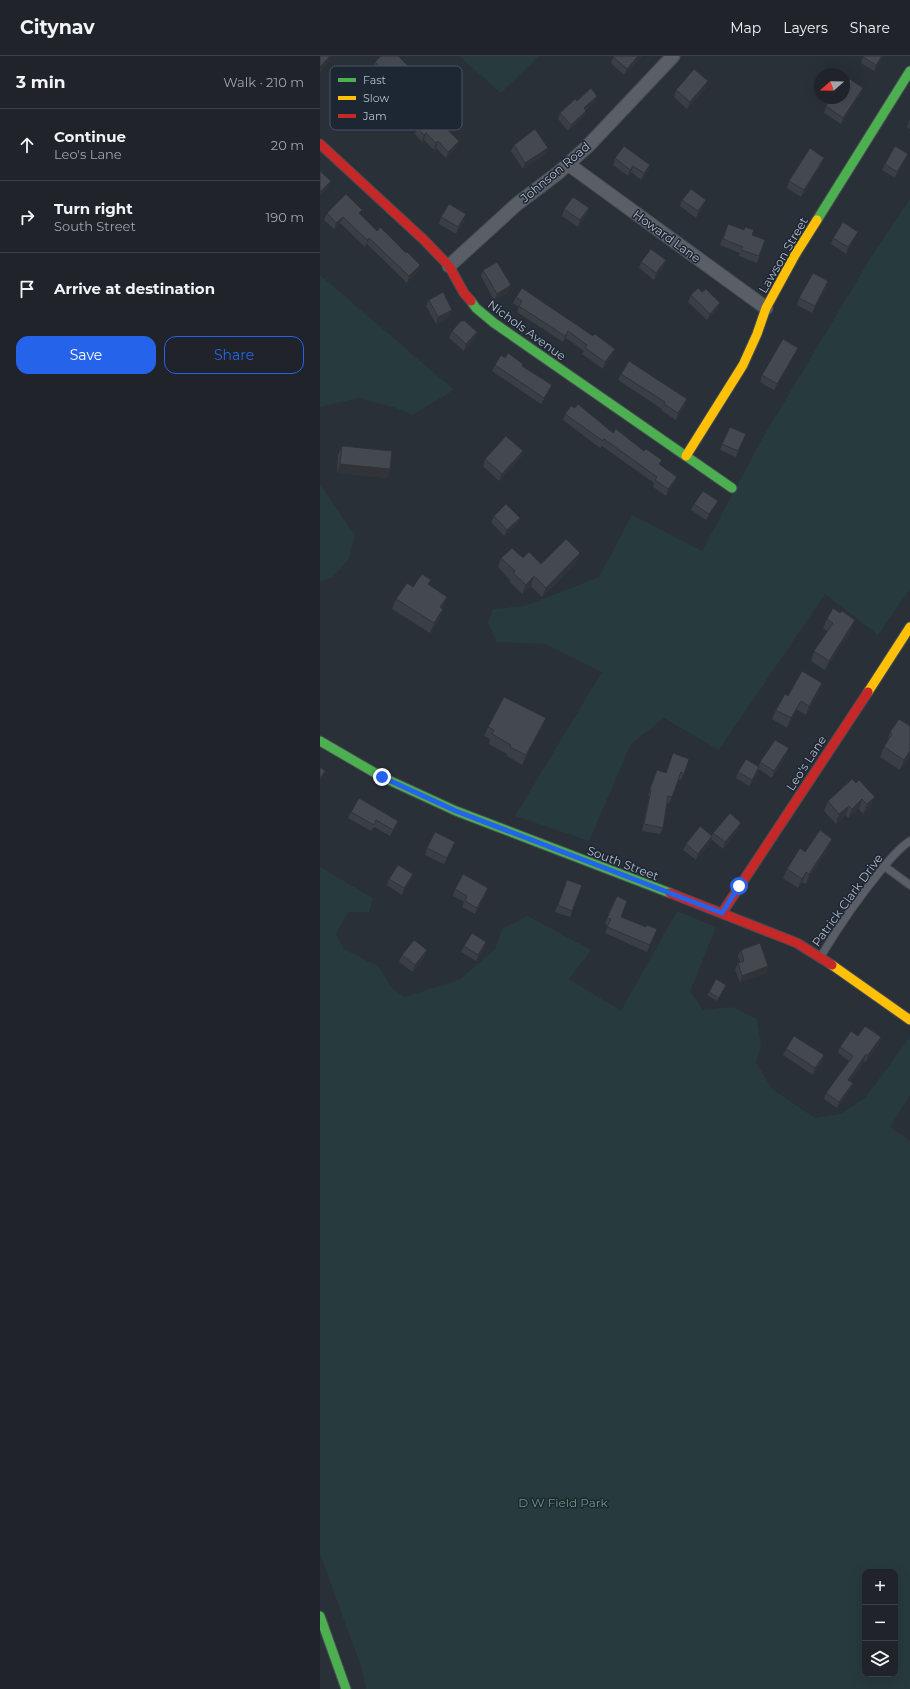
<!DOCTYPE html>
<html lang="en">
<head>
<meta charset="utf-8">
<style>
  :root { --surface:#20242a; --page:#282c32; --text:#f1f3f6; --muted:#a2a4a8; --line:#3d4147; --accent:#2563eb }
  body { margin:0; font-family:Montserrat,sans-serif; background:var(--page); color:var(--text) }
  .controls { position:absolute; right:12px; bottom:12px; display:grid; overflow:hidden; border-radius:8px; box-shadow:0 4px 16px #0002 }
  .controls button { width:36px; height:36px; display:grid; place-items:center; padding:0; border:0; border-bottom:1px solid var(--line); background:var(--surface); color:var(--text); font:20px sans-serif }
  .compass { position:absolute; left:494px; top:12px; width:36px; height:36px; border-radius:50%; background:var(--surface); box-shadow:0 4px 16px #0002; rotate:250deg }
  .stop { position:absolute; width:12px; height:12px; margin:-9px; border:3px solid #2563eb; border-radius:50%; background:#fff }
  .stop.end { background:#2563eb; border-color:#fff; box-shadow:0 1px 4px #0008 }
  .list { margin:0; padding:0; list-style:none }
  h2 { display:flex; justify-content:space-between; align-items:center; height:52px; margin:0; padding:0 16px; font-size:17px }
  h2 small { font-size:13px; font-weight:400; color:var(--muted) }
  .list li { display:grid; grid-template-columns:26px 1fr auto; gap:12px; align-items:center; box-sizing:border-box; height:72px; padding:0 16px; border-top:1px solid var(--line) }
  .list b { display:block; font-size:15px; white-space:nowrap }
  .list p { margin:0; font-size:13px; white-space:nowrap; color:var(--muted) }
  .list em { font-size:13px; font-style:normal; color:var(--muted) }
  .actions { display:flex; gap:8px; padding:12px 16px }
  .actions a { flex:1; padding:9px 0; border:1px solid var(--accent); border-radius:12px; text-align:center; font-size:14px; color:var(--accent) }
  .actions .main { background:var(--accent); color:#fff }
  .icon { flex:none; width:22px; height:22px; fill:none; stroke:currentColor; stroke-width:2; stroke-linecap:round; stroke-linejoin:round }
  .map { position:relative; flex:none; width:590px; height:1633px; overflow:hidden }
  header { display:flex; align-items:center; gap:24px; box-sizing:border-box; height:56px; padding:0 20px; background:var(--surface); border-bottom:1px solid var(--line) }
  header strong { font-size:19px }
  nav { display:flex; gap:22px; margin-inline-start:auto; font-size:14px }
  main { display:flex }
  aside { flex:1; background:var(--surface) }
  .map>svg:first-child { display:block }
</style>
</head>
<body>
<header>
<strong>Citynav</strong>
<nav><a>Map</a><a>Layers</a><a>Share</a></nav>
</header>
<main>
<aside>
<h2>3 min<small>Walk · 210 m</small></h2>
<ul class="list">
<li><svg class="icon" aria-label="ahead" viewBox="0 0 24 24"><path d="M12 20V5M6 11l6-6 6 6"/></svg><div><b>Continue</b><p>Leo's Lane</p></div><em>20 m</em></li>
<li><svg class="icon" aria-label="right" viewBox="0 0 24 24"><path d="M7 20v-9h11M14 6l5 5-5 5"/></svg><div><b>Turn right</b><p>South Street</p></div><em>190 m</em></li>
<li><svg class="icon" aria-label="arrive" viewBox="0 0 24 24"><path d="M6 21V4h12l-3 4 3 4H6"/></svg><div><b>Arrive at destination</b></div></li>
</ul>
<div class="actions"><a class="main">Save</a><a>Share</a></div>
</aside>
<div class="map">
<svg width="590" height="1633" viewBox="0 0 590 1633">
  <rect width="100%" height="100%" fill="#2a3038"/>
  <path fill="#273a3e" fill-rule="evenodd" d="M139 0H219L181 37Z
    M590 143V533L558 579 505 538 399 694 344 662 311 688 269 785 195 760 282 616 225 588 177 586 168 567 173 553 205 550 279 521 312 459 382 495 442 383 553 198Z
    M0 219 134 334 92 359 76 352 38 342 0 351Z
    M0 429 35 479 29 503 12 522 0 525Z
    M0 811 53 842 49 856H28L16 878 24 893 59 911 72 932 84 941 139 924 175 893 182 873 208 860 271 894 249 923 301 955 357 855 396 871 370 936 383 954 412 951 437 963 441 991 436 1006 452 1033 495 1062 520 1058 545 1042 590 981V1039L570 1071 590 1085V1633H46L42 1613 0 1498ZM545 1516H575V1618H545Z"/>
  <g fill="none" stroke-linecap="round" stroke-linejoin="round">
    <defs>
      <path id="lane" d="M564 810 590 829
        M501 900C519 870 539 841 562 813 570 803 579 792 590 785"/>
      <path id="street" d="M248 108 446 252
        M129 210 197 148 238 117 268 90 353 0"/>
      <path id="fast" d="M497 164 590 15
        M151 245 156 252 174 267 412 432
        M0 685 62 721 136 755 350 837
        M0 1560 26 1633"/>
      <path id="slow" d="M366 400 423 309 437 278 446 252 475 199 497 164
        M548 636 590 571
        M512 909 590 964"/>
      <path id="jam" d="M0 88 104 184 129 210 144 237 151 245
        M350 837 477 887 512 909
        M402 857 548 636"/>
    </defs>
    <use href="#lane" stroke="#484c53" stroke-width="9"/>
    <use href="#street" stroke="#484c53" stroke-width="15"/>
    <use href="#fast" stroke="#484c53" stroke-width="11"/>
    <use href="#slow" stroke="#484c53" stroke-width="11"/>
    <use href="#jam" stroke="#484c53" stroke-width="11"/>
    <use href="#lane" stroke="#5a5e66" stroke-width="7"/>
    <use href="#street" stroke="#5a5e66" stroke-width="13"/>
    <use href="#fast" stroke="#4caf50" stroke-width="9"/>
    <use href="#slow" stroke="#ffc107" stroke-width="9"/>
    <use href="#jam" stroke="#c62828" stroke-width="9"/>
  </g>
  <path fill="#3a3f45" d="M294 0H322L304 19 291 7Z
    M543 0H564L554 15 541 7Z
    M55 6 93 15 104 19 102 24V37L84 55 72 42 73 37 52 15Z
    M386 32 367 53 354 41 356 34Z
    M541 39 521 68 504 57 506 50Z
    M277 40 275 46 266 54 264 61 248 75 238 63 240 57 257 45Z
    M590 63V73L587 71Z
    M97 72 136 92 126 102 116 92 114 94 104 84 102 86 95 78Z
    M194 89 226 98 203 113 191 95Z
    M295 102 330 109 328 115 321 124 311 116 308 120 293 109Z
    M585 104 575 122 562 114 565 108Z
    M502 108 481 141 467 132 469 125Z
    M362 144 384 150 376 162 360 150Z
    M269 152 267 158 258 171 242 160 244 153Z
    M7 157 40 159 98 215 87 227 47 188 45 191 20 167 14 173 4 164Z
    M121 161 144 165 136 178 119 168Z
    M408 168 432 179 445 184 437 207 419 200 420 197 400 189Z
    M513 182H535L526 198 511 188Z
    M321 206 344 211 334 224 319 212Z
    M163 214 188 236 174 244 161 220Z
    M508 225 506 232 492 257 477 249 479 242Z
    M371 239 398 253 387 264 368 246Z
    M196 241 293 299 283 313 262 298 264 295 246 282 243 286 197 256 199 251 193 247Z
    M109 244 132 254 130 260 116 268 106 250Z
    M132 275 157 276 155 283 144 295 129 282Z
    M475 298 454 334 440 326 442 319Z
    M185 302 202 311 229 335 221 348 172 315 175 309Z
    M301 318 365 350 356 364 341 354 342 353 298 324Z
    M245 358 293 377 357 421 354 427 346 440 333 431 334 427 282 390 280 392 243 364Z
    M424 384 416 401 400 394 402 388Z
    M22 390 70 413 67 422 17 417 18 399Z
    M203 395 201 401 179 425 163 410 165 403Z
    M374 448 395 451 386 464 371 454Z
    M174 460 200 462 197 468 184 480 171 466Z
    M260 497 256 507 222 541 211 530 202 538 190 526V524L178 511 181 502H203L221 508Z
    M109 529 124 550 122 552 123 553 120 562 110 577 72 553 76 543 93 531Z
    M507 563 532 573 505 614 491 605 494 595 507 575 503 572Z
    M499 636 486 659 477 654 467 672 452 663 456 654 468 640Z
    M579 663 590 699 580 714 560 701 564 691 567 686 570 676Z
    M168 671H222L202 709 187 700V698L169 688 170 683 164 680Z
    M466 699 452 722 439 713 437 718 429 730 416 722 418 716 439 711 440 706Z
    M369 703 361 724 358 723 349 748 347 747 343 772 340 778 322 775 329 740H328L337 714 346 717Z
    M536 727 551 750 543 758 539 753 528 762 526 759 516 768 504 755 508 745Z
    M31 756 78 765 76 771 70 780 54 771 51 775 28 762Z
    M419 773 403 793 391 783 390 787 376 804 363 794 366 788 392 780 393 777Z
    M512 783 508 792 486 828 482 826 478 832 463 822 467 813 485 796Z
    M135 786 132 793 124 808 105 799 107 792Z
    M93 818 90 825 82 839 67 829 69 823Z
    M247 824 262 829 250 861 235 856Z
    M135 833 166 838 155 858 142 851 144 846 133 840Z
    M301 861 326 871 337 873 327 896 285 877 288 870 285 868 287 862Z
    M166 886 164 893 156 905 141 896 144 890Z
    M421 894 448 910 446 917 420 926 415 914 418 907 420 906 418 900Z
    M82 899 105 900 93 916 79 906Z
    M405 932 397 945 387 939 389 936Z
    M538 980 561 981 559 988 546 1006 544 1005 530 1025 533 1027 531 1033 517 1052 504 1043 506 1037 529 1005 518 997 520 991Z
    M466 993 504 999 502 1006 493 1019 463 999Z"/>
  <path fill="#303338" d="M10 0H12L10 5 0 16V11Z
    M318 0H322L304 19 307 13Z
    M562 0H564L554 15 556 9Z
    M388 25 386 32 367 53 370 46Z
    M106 28 102 37 84 55 88 46Z
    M543 32 541 39 521 68 523 62Z
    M277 40 275 46 261 58 264 52Z
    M266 55 264 61 248 75 251 69Z
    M106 77 104 84 102 86 104 79Z
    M118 85 116 92 114 94 116 87Z
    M139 85 136 92 126 102 128 96Z
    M228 92 226 98 203 113 205 107Z
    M588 98 585 104 575 122 577 116Z
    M504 102 502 108 481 141 484 134Z
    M330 109 328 115 321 124 324 117Z
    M313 110 311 116 308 120 310 114Z
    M11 125 8 132 0 140V136Z
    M386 144 384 150 376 162 378 155Z
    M269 152 267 158 258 171 260 164Z
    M146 158 144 165 136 178 138 171Z
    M23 161 20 167 14 173 16 167Z
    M538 176 535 182 526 198 528 191Z
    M49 182 47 188 45 191 47 184Z
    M346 204 344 211 334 224 336 217Z
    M100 209 98 215 87 227 89 220Z
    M508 225 506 232 492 257 495 250Z
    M191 229 188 236 174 244 177 238Z
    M400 247 398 253 387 264 390 258Z
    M132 254 130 260 116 268 118 261Z
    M248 275 246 282 243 286 245 280Z
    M157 276 155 283 144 295 146 288Z
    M478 292 475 298 454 334 457 328Z
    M295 293 293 299 283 313 285 306Z
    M367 343 365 350 356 364 358 357Z
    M426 378 424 384 416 401 418 395Z
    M203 395 201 401 179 425 182 418Z
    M20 408 70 413 67 422 17 417Z
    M357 421 354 427 346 440 348 433Z
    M398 445 395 451 386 464 389 458Z
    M200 462 197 468 184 480 187 474Z
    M260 497 256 507 222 541 226 532Z
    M214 520 211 530 202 538 206 529Z
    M127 541 124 550 117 560 120 551Z
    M123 553 120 562 110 577 114 567Z
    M535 564 532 573 505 614 509 605Z
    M502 627 499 636 486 659 489 650Z
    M481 645 477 654 467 672 471 662Z
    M226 662 222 671 202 709 206 699Z
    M469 692 466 699 452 722 454 715Z
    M590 695V699L580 714 584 704Z
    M439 711 437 718 429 730 432 724Z
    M5 715 3 721 0 726V723Z
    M555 741 551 750 543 758 547 748Z
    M542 743 539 753 528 762 532 753Z
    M529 750 526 759 516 768 519 758Z
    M78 765 76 771 70 780 73 774Z
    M421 767 419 773 403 793 405 786Z
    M392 780 390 787 376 804 378 798Z
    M512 783 508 792 486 828 489 818Z
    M486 816 482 826 478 832 482 823Z
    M93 818 90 825 82 839 84 832Z
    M168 832 166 838 155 858 157 852Z
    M337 873 335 880 327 896 330 889Z
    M166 886 164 893 156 905 158 899Z
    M107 894 105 900 93 916 95 909Z
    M448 910 446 917 420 926 422 920Z
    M561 981 559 988 546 1006 548 999Z
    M546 998 544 1005 526 1030 528 1024Z
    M504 999 502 1006 493 1019 495 1012Z
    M533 1027 531 1033 517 1052 519 1046Z"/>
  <path fill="#444950" stroke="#303338" d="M0 0H10L0 11Z
    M61 0H78L93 15 97 12 104 19 101 22 106 28 88 46 75 33 78 29 55 6Z
    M294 0H318L307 13 293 1Z
    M543 0H562L556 9 543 1Z
    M374 13 388 25 370 46 356 34Z
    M530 23 543 32 523 62 506 50 512 42H524V32Z
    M271 32 277 40 264 52 266 55 251 69 240 57 255 43 257 45Z
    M111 58 139 85 128 96 118 85 116 87 106 77 104 79 97 72Z
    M215 73 228 92 205 107 194 89Z
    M304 90 330 109 324 117 313 110 310 114 295 102Z
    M575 90 588 98 577 116 565 108Z
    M490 92 504 102 484 134 469 125Z
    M0 115 11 125 0 136Z
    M371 133 386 144 378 155 362 144Z
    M26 138 42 154 39 157 57 175 60 171 86 197 87 196 100 209 89 220 49 182 47 184 23 161 16 167 7 157Z
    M253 141 269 152 260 164 244 153Z
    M129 148 146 158 138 171 121 161Z
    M523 166 538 176 528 191 513 182Z
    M408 168 424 174 425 171 434 174 432 179 445 184 439 200 421 194 423 191 403 183Z
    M331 193 346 204 336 217 321 206Z
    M177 206 191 229 177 238 163 214Z
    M493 217 508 225 495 250 479 242Z
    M202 232 273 280 275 278 295 293 285 306 265 292 267 289 248 275 245 280 199 250 202 245 196 241Z
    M378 232 382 236 386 233 400 247 390 258 371 239Z
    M123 236 132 254 118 261 109 244Z
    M141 265H145L157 276 146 288 132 275Z
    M463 283 478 292 457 328 442 319Z
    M188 297 203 308 202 310 232 329 224 342 175 309 181 299 185 302Z
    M309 305 367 343 358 357 344 348 345 346 301 318Z
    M258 348 293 377 296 373 324 395 326 393 342 404 339 408 357 421 348 433 335 424 337 421 284 383 283 385 245 358 251 350 255 352Z
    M410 371 426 378 418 395 402 388Z
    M186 380 203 395 182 418 165 403Z
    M22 390 72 395 70 413 20 408Z
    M383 435 398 445 389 458 374 448Z
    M186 448 200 462 187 474 174 460Z
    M246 483 260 497 226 532 214 520 206 529 193 517 195 515 181 502 192 492 203 502 209 496 221 508Z
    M102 518 111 524 108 528 127 541 120 551 123 553 114 567 76 543 87 527 93 531Z
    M513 552 520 557 522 555 535 564 509 605 494 595 513 567 507 563Z
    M482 615 502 627 489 650 481 645 471 662 456 654 465 638 468 640Z
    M184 641 226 662 206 699 190 691 191 689 172 678 174 674 168 671Z
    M579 663 590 670V695L584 704 564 691 572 678 570 676Z
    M455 684 469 692 454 715 440 706Z
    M353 697 369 703 364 718 361 716 352 741 348 740 343 772 324 768 331 734 330 733 337 714 346 717Z
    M426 703 439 711 432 724 418 716Z
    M0 711 5 715 0 723Z
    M532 723 536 727 539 724 555 741 547 748 542 743 532 753 529 750 519 758 508 745Z
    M39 742 78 765 73 774 56 764 54 769 31 756Z
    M410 757 421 767 405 786 393 777Z
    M380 770 392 780 378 798 366 788Z
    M500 774 512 783 489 818 486 816 482 823 467 813 480 792 485 796Z
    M115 776 135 786 127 802 107 792Z
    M78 809 93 818 84 832 69 823Z
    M143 818 168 832 157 852 145 845 147 840 135 833Z
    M247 824 262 829 252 855 238 849Z
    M297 840 307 845 301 861 326 871 327 869 337 873 330 889 287 871 291 863 287 862Z
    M152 877 166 886 158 899 144 890Z
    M94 884 107 894 95 909 82 899Z
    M440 887 448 910 422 920 418 907 424 905 421 894Z
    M396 923 406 929 399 942 389 936Z
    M545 970 561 981 548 999 546 998 528 1024 533 1027 519 1046 506 1037 533 1000 520 991 531 975 538 980Z
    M474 980 504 999 495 1012 466 993Z"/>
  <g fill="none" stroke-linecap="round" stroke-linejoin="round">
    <path stroke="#2563eb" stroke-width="5" d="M62 721 136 755 402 857 419 830"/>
  </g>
  <g text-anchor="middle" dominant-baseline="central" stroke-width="3" stroke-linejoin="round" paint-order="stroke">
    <g font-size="12" fill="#b4bcc9" stroke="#1d2633">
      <text transform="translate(235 116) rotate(-40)">Johnson Road</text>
      <text transform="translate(347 180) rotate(36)">Howard Lane</text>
      <text transform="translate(463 199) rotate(-60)">Lawson Street</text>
      <text transform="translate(207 274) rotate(36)">Nichols Avenue</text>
      <text transform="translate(486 707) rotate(-57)">Leo's Lane</text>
      <text transform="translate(303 807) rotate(21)">South Street</text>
      <text transform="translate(527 844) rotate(-54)">Patrick Clark Drive</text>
    </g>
    <g font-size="12" fill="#6b9a76" stroke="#1d2633">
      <text x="243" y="1446">D W Field Park</text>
    </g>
  </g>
  <rect x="10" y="10" width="132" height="64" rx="6" fill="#1d2633" stroke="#4a5360" stroke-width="1"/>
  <rect x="18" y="22" width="18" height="4" fill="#4caf50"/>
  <rect x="18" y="40" width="18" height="4" fill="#ffc107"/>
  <rect x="18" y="58" width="18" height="4" fill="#c62828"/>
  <g font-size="11" fill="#b4bcc9">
    <text x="43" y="28">Fast</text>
    <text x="43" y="46">Slow</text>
    <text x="43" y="64">Jam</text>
  </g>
</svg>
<div class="controls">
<button>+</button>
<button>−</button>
<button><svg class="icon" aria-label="layers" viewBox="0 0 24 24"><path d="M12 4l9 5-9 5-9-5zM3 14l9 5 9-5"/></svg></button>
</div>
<svg class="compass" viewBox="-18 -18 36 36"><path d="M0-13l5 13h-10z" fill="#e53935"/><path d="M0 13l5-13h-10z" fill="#a2a4a8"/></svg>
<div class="stop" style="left:419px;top:830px"></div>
<div class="stop end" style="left:62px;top:721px"></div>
</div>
</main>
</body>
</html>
